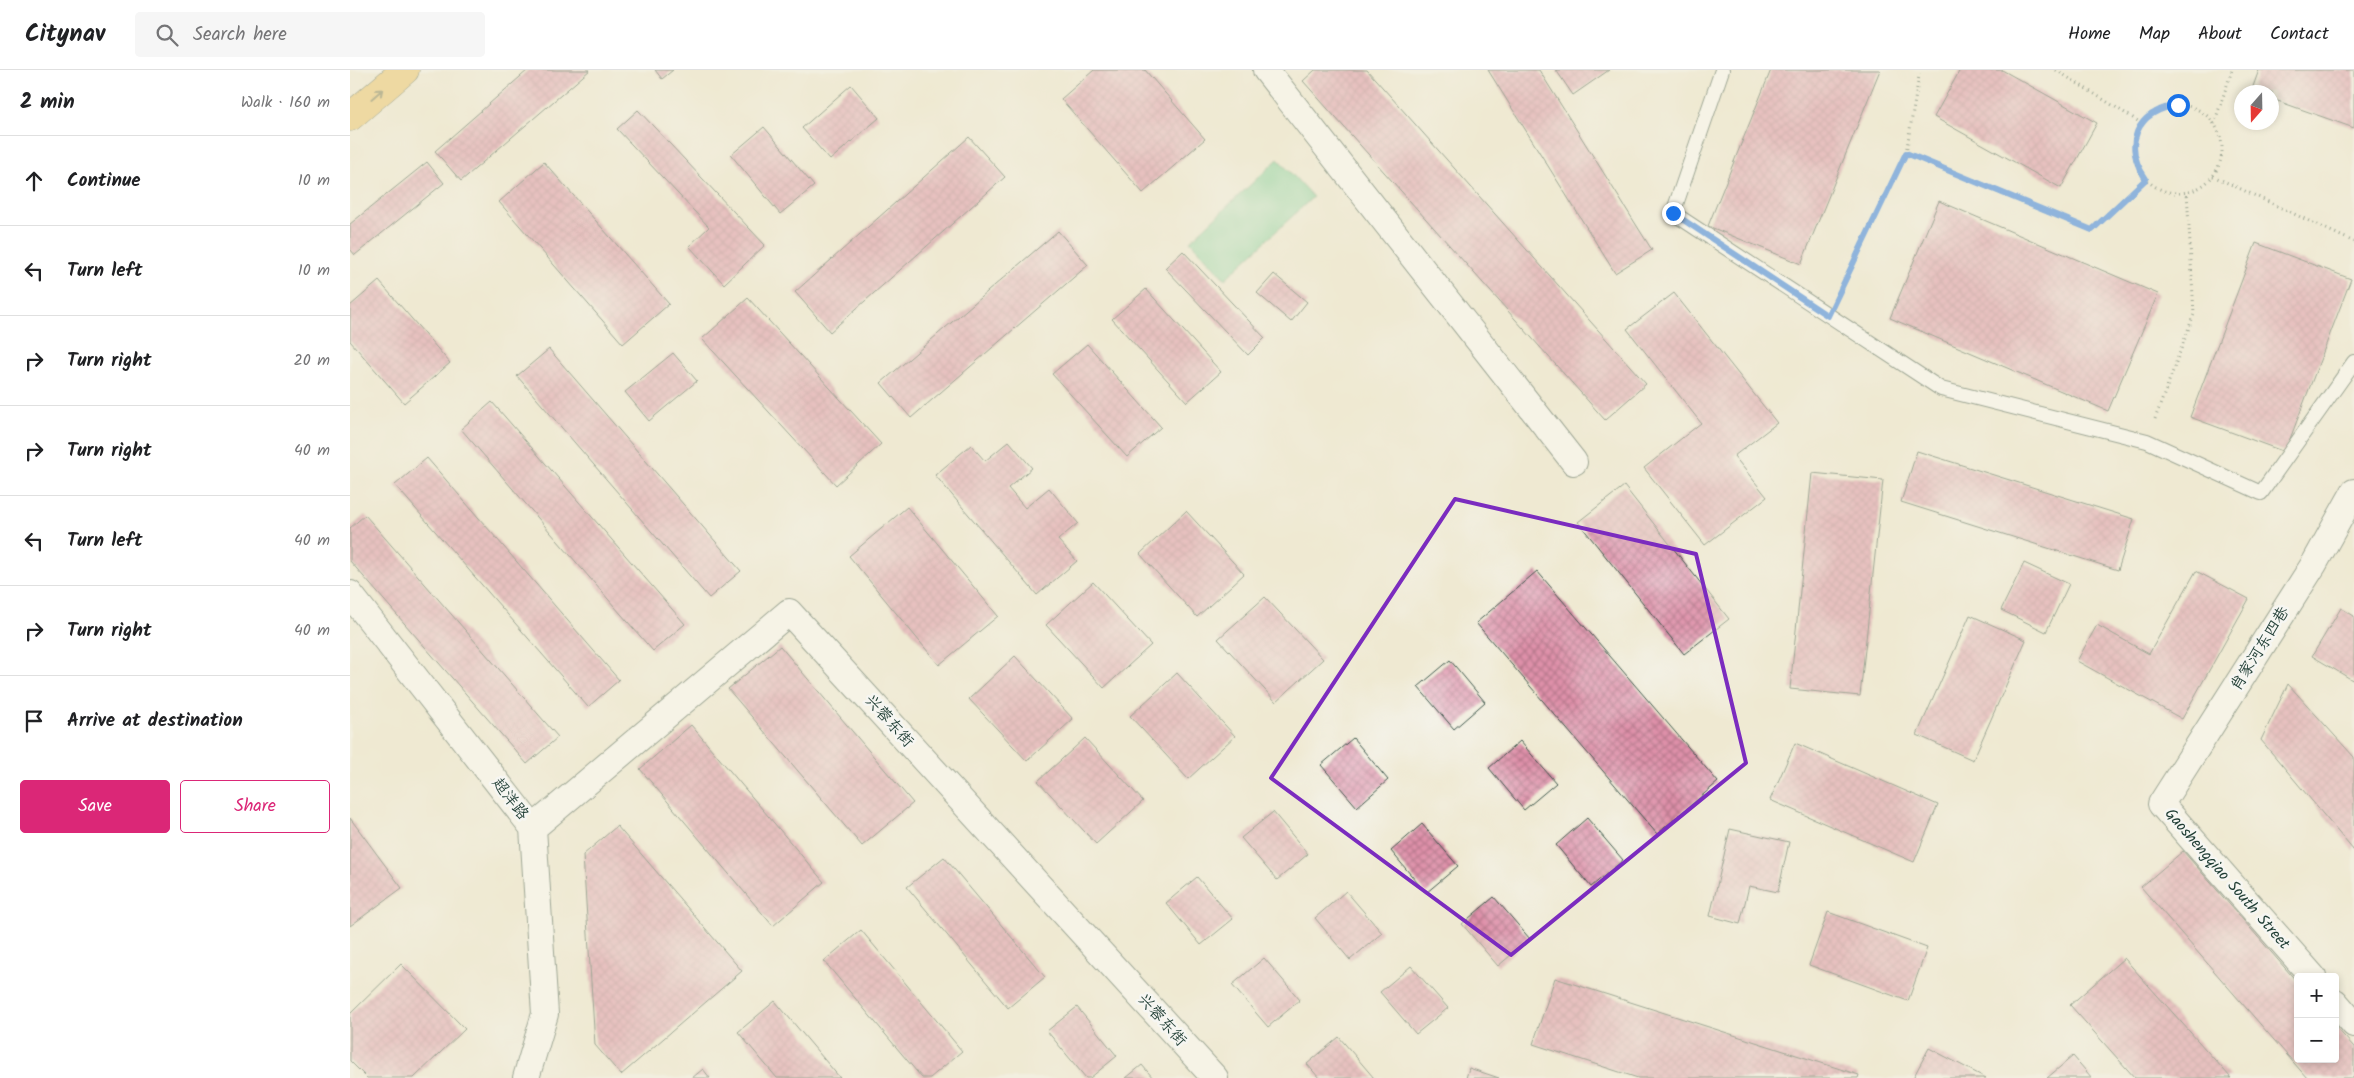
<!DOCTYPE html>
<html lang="en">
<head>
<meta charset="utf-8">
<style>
  :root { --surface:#fff; --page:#f6f6f6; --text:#202124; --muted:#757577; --line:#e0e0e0; --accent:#db2777 }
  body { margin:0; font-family:Kalam,"LXGW WenKai TC",sans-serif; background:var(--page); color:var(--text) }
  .controls { position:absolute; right:15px; bottom:15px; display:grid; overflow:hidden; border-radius:5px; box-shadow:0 2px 8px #0003 }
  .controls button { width:45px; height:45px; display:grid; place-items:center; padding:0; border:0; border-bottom:1px solid var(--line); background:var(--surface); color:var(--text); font:25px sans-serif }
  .compass { position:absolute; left:1884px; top:15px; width:45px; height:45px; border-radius:50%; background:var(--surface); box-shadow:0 2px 8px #0003; rotate:200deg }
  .stop { position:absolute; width:15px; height:15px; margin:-11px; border:4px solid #1a73e8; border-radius:50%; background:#fff }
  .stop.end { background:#1a73e8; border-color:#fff; box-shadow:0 1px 5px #0008 }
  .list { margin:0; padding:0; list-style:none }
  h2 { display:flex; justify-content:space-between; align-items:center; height:65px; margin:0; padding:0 20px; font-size:21px }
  h2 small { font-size:16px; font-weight:400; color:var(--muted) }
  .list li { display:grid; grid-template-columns:32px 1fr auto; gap:15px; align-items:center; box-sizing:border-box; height:90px; padding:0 20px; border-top:1px solid var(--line) }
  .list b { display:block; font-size:19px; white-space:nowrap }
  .list em { font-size:16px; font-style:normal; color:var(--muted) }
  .actions { display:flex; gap:10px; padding:15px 20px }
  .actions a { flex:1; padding:11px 0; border:1px solid var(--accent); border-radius:5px; text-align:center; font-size:18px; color:var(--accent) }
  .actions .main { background:var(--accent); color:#fff }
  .icon { flex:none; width:28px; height:28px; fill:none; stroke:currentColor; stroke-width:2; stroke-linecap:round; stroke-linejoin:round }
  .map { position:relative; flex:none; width:2004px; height:1008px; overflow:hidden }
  header { display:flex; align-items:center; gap:30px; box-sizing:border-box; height:70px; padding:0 25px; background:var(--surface); border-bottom:1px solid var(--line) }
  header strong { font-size:24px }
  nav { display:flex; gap:28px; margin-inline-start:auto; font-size:18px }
  .search { width:350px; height:45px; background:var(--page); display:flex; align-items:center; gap:12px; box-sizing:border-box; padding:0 18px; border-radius:5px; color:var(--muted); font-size:19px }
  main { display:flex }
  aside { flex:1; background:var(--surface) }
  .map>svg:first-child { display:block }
</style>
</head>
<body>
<header>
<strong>Citynav</strong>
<div class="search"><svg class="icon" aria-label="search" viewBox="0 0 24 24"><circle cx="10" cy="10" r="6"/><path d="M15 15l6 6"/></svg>Search here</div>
<nav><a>Home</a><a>Map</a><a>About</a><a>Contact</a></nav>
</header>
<main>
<aside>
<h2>2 min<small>Walk · 160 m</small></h2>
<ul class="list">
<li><svg class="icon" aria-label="ahead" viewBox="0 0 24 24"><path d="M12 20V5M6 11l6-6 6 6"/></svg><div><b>Continue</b></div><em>10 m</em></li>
<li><svg class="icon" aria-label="left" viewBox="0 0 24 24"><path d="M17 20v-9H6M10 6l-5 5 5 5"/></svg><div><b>Turn left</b></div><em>10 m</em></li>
<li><svg class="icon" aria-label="right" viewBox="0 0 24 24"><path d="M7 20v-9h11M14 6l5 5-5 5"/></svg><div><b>Turn right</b></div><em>20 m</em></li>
<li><svg class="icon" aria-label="right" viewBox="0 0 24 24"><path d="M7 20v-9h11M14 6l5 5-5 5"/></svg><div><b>Turn right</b></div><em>40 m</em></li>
<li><svg class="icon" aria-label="left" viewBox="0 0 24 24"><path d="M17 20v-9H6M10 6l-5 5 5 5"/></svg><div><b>Turn left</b></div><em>40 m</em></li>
<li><svg class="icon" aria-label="right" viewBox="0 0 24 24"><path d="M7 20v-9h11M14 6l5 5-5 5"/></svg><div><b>Turn right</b></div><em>40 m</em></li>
<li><svg class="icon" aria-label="arrive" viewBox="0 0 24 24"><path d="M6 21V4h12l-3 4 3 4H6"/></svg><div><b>Arrive at destination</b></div></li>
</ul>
<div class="actions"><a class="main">Save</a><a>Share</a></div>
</aside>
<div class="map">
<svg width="2004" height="1008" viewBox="0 0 2004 1008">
  <defs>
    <pattern id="building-cross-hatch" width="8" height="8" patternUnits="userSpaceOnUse" patternTransform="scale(1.25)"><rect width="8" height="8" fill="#de90a9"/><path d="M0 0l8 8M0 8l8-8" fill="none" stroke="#b3778a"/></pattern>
  </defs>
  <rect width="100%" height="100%" fill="#f6f6f2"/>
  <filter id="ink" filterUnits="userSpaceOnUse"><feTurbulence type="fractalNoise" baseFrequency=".02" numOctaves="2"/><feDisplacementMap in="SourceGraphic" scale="10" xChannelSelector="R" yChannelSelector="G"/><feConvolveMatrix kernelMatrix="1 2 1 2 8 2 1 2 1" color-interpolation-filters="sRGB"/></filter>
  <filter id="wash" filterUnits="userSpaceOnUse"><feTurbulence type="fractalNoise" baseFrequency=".0096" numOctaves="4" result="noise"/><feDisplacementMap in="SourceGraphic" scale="20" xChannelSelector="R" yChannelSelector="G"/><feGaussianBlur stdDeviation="1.12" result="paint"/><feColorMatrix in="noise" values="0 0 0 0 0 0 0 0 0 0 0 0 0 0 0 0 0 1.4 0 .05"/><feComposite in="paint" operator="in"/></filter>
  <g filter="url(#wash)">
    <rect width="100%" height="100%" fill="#efe9d2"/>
    <path fill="#72cc93" stroke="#488464" d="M928 89 963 127 875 209 840 171Z"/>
    <g id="blocks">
      <path fill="url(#building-cross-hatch)" d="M178 0H240L111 111 85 81Z
        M305 0H323L312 9Z
        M744 0H795L855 69 793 123 711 29Z
        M965 0H1017L1296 314 1255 350 953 11Z
        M1138 0H1189L1302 180 1265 203Z
        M1206 0H1259L1223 25Z
        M1421 0H1530L1451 194 1358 156Z
        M1610 0H1652L1747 53 1711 118 1584 47Z
        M1909 0H2004V58L1922 29V22H1901Z
        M501 15 529 48 480 90 452 58Z
        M288 40 415 175 374 214 339 176 359 157 267 59Z
        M414 57 464 116 430 144 381 85Z
        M619 67 655 107 480 262 445 222Z
        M77 92 94 113 5 185 0 179V154Z
        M194 92 319 234 273 274 149 132Z
        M1589 131 1808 224 1758 341 1540 248Z
        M708 161 738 195 561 348 531 313Z
        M1906 173 2001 209 1935 382 1840 347Z
        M833 181 915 268 898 285 815 198Z
        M924 204 957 232 941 252 907 223Z
        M29 211 100 293 54 333 0 271V236Z
        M796 219 871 302 837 332 762 249Z
        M1324 223 1427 353 1384 386 1417 427 1355 475 1294 398 1351 353 1277 259Z
        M398 228 531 374 486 415 352 269Z
        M737 274 811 357 777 387 702 304Z
        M199 279 391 501 359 528 167 306Z
        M323 283 347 311 299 351 275 322Z
        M142 332 335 554 303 581 111 359Z
        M659 371 682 398 658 418 675 438 699 418 728 453 708 470 727 491 687 525 585 405 621 375 635 391Z
        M1567 381 1784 449 1768 500 1551 432Z
        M77 388 269 610 238 637 45 415Z
        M1462 403 1533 410 1510 626 1440 619Z
        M1274 416 1379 549 1334 584 1228 452Z
        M557 437 648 546 589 595 499 486Z
        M836 441 894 504 847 547 790 484Z
        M15 445 208 667 177 694 0 491V458Z
        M1674 493 1719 514 1696 562 1651 540Z
        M1187 501 1368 712 1307 764 1126 553Z
        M1846 501 1899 529 1832 649 1727 591 1747 555 1799 584Z
        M743 512 801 575 754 618 696 555Z
        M915 527 973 589 926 632 868 569Z
        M1991 538 2004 546V611L1962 586Z
        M1620 545 1676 570 1623 690 1567 665Z
        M430 576 563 733 512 776 378 619Z
        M665 586 723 649 677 691 619 629Z
        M1100 590 1135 632 1104 659 1068 617Z
        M827 603 885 666 838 709 780 646Z
        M1938 614 2004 687V781L1911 670Z
        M341 655 474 812 423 856 290 699Z
        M735 668 793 731 746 774 688 711Z
        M1003 668 1038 710 1007 737 971 695Z
        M1170 671 1206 713 1174 740 1139 698Z
        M1445 673 1588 735 1564 792 1420 730Z
        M923 742 958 784 927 810 891 768Z
        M0 748 52 818 0 856Z
        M1237 748 1273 790 1241 817 1206 775Z
        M1072 754 1108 796 1076 823 1041 781Z
        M267 756 392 901 271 1005 245 975 233 785Z
        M1380 759 1439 772 1428 822 1399 816 1390 854 1360 846Z
        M1833 781 1948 913V989H1985V956L2004 977V1008H1957L1791 817Z
        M594 787 695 907 658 938 557 817Z
        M847 807 883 849 851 875 816 833Z
        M996 821 1032 863 1000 890 965 848Z
        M1144 827 1180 869 1148 896 1112 854Z
        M1478 842 1577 878 1558 931 1459 895Z
        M511 860 612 981 580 1008H572L474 891Z
        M914 888 950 930 918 957 882 915Z
        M1774 888 1881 1008H1785L1720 935Z
        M51 894 115 959 64 1008H17L0 991V944Z
        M1061 896 1098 938 1066 964 1030 922Z
        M1205 908 1509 1005 1508 1008H1288L1183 974Z
        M425 931 490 1008H427L388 962Z
        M727 937 767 986 740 1008H736L697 961Z
        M989 967 1024 1008H969L957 994Z
        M1579 978 1636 1008H1563Z
        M1723 986 1742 1008H1697Z
        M792 995 803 1008H776Z
        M1119 998 1149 1008H1116Z
        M353 999 360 1008H342Z"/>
    </g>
  </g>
  <g filter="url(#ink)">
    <use href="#blocks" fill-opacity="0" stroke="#3e574c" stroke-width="1"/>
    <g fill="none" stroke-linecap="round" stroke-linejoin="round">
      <defs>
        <path id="service" d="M1372 0 1323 143 1591 319 1797 371 1911 423 2004 292"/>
        <path id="minor" d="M916 0 1224 392
          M0 524 183 758 195 944 176 1008
          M183 758 439 542 865 1008
          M1963 907 1811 734 1964 494 2004 422
          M1985 932 2004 954"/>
        <path id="primary" d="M0 47 55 0"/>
      </defs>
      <use href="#service" stroke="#3e574c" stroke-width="16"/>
      <use href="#minor" stroke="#3e574c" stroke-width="28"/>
      <use href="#primary" stroke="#3e574c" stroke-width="29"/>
      <path stroke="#3e574c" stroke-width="3" stroke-dasharray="1 4" stroke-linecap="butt" d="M1706 0 1791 53
        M1784 79a44 44 0 1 1 88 0a44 44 0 1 1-88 0Z
        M1864 54 1882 0
        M1556 83 1570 0
        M1863 106 2004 172
        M1488 224 1556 83 1741 160 1796 109
        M1805 349 1844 244 1837 122"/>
      <use href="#service" stroke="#fff" stroke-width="14"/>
      <use href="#minor" stroke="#fff" stroke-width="26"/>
      <use href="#primary" stroke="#edc569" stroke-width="28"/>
    </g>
    <defs><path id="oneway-shaft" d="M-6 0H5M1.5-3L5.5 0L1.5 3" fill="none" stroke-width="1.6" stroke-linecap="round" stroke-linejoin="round" transform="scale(1.25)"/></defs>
    <use stroke="#7c7a4c" href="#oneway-shaft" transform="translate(27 24) rotate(-41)"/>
  </g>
  <g fill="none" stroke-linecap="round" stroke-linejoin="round" filter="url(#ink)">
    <path stroke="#1a73e8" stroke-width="6" d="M1323 143 1478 246 1556 83 1742 160 1796 109C1772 75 1786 41 1828 35"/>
  </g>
  <path d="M0 0H2004V1008H0ZM1105 429 1346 484 1396 693 1161 885 921 708Z" fill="#efe9d2" fill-opacity=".55" fill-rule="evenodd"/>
  <path fill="none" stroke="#7b2cbf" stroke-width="4" stroke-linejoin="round" d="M1105 429 1346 484 1396 693 1161 885 921 708Z"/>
  <g text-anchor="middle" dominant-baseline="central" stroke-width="5" stroke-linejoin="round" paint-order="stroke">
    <g font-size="16" fill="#1f3d34" stroke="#f6f6f2">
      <text transform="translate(1910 579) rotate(-58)">肖家河东四巷</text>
      <text transform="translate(539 651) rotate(48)">兴蓉东街</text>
      <text transform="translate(160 729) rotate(52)">超洋路</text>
      <text transform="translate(1877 809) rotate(49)">Gaoshengqiao South Street</text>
      <text transform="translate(812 950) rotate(48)">兴蓉东街</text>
    </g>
  </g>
</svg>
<div class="controls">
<button>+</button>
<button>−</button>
</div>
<svg class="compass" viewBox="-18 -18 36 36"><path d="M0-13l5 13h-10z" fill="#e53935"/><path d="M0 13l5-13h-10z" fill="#757577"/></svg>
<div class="stop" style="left:1828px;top:35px"></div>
<div class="stop end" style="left:1323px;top:143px"></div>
</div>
</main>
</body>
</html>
